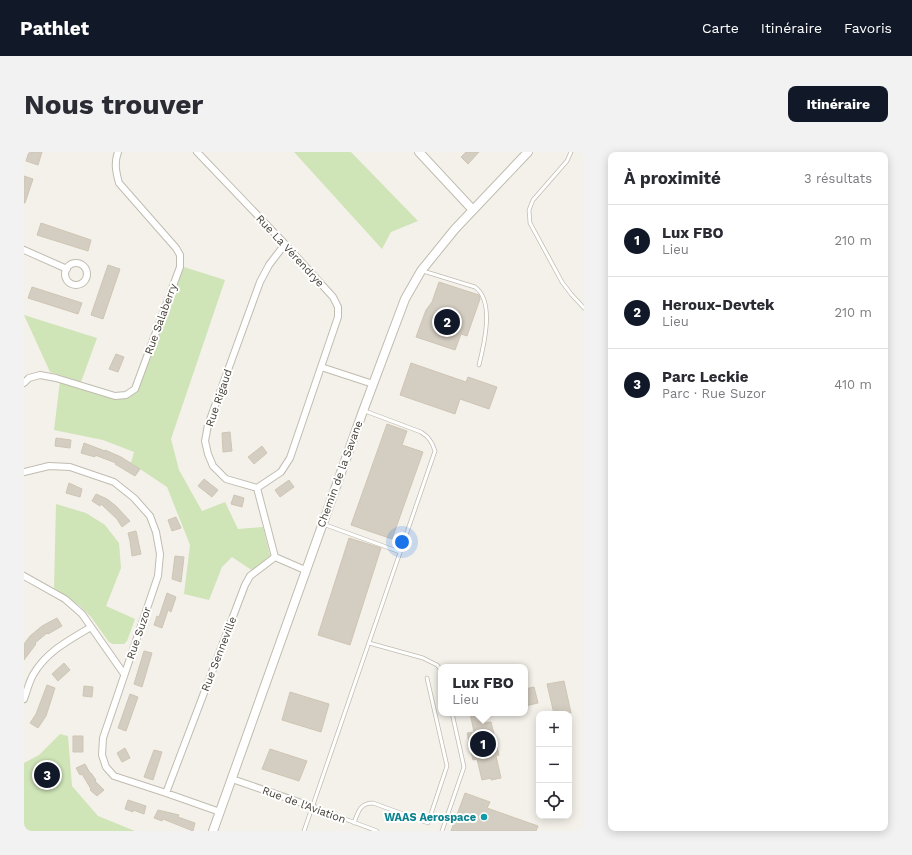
<!DOCTYPE html>
<html lang="fr">
<head>
<meta charset="utf-8">
<style>
  :root { --surface:#fff; --page:#f2f2f3; --text:#2b2b33; --muted:#7c7c81; --line:#e1e1e2; --accent:#111827 }
  body { margin:0; font-family:"Work Sans",sans-serif; background:var(--page); color:var(--text) }
  .controls { position:absolute; right:12px; bottom:12px; display:grid; overflow:hidden; border-radius:8px; box-shadow:0 2px 10px #0003 }
  .controls button { width:36px; height:36px; display:grid; place-items:center; padding:0; border:0; border-bottom:1px solid var(--line); background:var(--surface); color:var(--text); font:20px sans-serif }
  .you { position:absolute; left:378px; top:390px; width:14px; height:14px; margin:-10px; border:3px solid #fff; border-radius:50%; background:#1a73e8; box-shadow:0 0 0 6px #1a73e833 }
  .badge { display:grid; place-items:center; width:26px; height:26px; border-radius:50%; background:var(--accent); color:#fff; font-size:13px; font-weight:700 }
  .pin { position:absolute; translate:-50% -50%; border:2px solid #fff; box-shadow:0 1px 4px #0006 }
  .popup { position:absolute; left:414px; top:512px; width:90px; height:52px; box-sizing:border-box; display:grid; place-content:center; border-radius:8px; background:var(--surface); filter:drop-shadow(0 1px 3px #0005); font-size:13px; white-space:nowrap; color:var(--muted) }
  .popup b { font-size:15px; color:var(--text) }
  .popup::after { content:''; position:absolute; left:50%; top:100%; margin-left:-8px; border:8px solid transparent; border-top-color:var(--surface) }
  .list { margin:0; padding:0; list-style:none }
  h2 { display:flex; justify-content:space-between; align-items:center; height:52px; margin:0; padding:0 16px; font-size:17px }
  h2 small { font-size:13px; font-weight:400; color:var(--muted) }
  .list li { display:grid; grid-template-columns:26px 1fr auto; gap:12px; align-items:center; box-sizing:border-box; height:72px; padding:0 16px; border-top:1px solid var(--line) }
  .list b { display:block; font-size:15px; white-space:nowrap }
  .list p { margin:0; font-size:13px; white-space:nowrap; color:var(--muted) }
  .list em { font-size:13px; font-style:normal; color:var(--muted) }
  .icon { flex:none; width:22px; height:22px; fill:none; stroke:currentColor; stroke-width:2; stroke-linecap:round; stroke-linejoin:round }
  .map { position:relative; flex:none; width:560px; height:679px; overflow:hidden; border-radius:8px }
  header { display:flex; align-items:center; gap:24px; box-sizing:border-box; height:56px; padding:0 20px; background:var(--accent); color:#fff }
  header strong { font-size:19px }
  nav { display:flex; gap:22px; margin-inline-start:auto; font-size:14px }
  .intro { display:flex; align-items:center; justify-content:space-between; box-sizing:border-box; height:96px; padding:0 24px }
  h1 { margin:0; font-size:28px }
  .button { padding:10px 18px; border-radius:8px; background:var(--accent); color:#fff; font-size:14px; font-weight:700 }
  main { display:flex; gap:24px; padding:0 24px }
  aside { flex:1; background:var(--surface); border-radius:8px; box-shadow:0 2px 10px #0003 }
  .map>svg:first-child { display:block }
</style>
</head>
<body>
<header>
<strong>Pathlet</strong>
<nav><a>Carte</a><a>Itinéraire</a><a>Favoris</a></nav>
</header>
<div class="intro"><h1>Nous trouver</h1><a class="button">Itinéraire</a></div>
<main>
<div class="map">
<svg width="560" height="679" viewBox="0 0 560 679">
  <rect width="100%" height="100%" fill="#f4f1ea"/>
  <path fill="#cfe4b7" d="M270 0H327L394 69 367 80 358 97Z
    M160 115 201 128 147 287 155 318 178 359 201 350 214 377 239 375 247 408 229 419 208 405 198 415 185 448 160 442 166 393 143 335 107 311 110 300 79 288 30 278 36 229 94 247 106 245 114 238Z
    M0 163 73 186 57 230 26 220Z
    M32 352 62 361 81 373 95 391 97 416 82 454 111 467 103 489 100 492H89L85 490 67 465 56 454 30 436Z
    M36 582 44 584 48 634 74 664 111 679H0V611L15 603Z"/>
  <path fill="#d4cdc1" stroke="#cfc5b4" d="M5 0H18L14 13 2 9Z
    M442 0H455L444 12 437 5Z
    M0 24 9 27 1 51H0Z
    M17 71 67 88 64 99 13 83Z
    M84 113 96 117 79 167 67 163Z
    M415 130 455 143 456 147 443 184 437 182 431 198 392 185 402 158 408 150Z
    M8 135 58 151 54 162 4 146Z
    M92 202 100 205 94 220 85 217Z
    M387 211 442 230 444 225 473 235 465 257 436 247 431 262 376 243Z
    M363 272 383 279 378 293 399 300 368 387 327 373Z
    M206 280 208 299 199 300 198 281Z
    M32 286 47 288 46 296 31 294Z
    M60 291 81 299V298L97 305 116 317 111 324 91 312 92 311 71 303V305L57 301Z
    M238 294 243 301 230 312 224 305Z
    M180 327 194 338 188 345 174 334Z
    M265 328 270 335 256 345 251 338Z
    M45 331 58 337 56 345 42 341Z
    M72 342 83 347 92 354 106 369 98 375 93 367 77 352 76 354 68 349Z
    M210 343 220 346 218 355 207 352Z
    M152 365 157 376 148 379 144 368Z
    M112 379 117 402 108 404 106 389 104 381Z
    M325 386 357 396 326 493 294 483Z
    M151 404 160 405 157 430 148 427Z
    M143 441 152 445 147 460 144 458 138 476 130 473 133 464 135 465Z
    M33 466 38 474 24 482 23 481 11 491 12 492 0 508V492L6 484 18 474Z
    M120 499 128 501 118 535 110 532Z
    M40 511 46 518 34 529 28 522Z
    M540 529 547 561 530 562 523 532Z
    M23 533 31 536 22 564 14 576 6 571 12 562Z
    M60 534 69 535 68 545 59 544Z
    M510 535 514 551 501 554V537Z
    M266 540 305 552 297 580 258 568Z
    M106 542 114 545 102 579 94 576Z
    M446 561H458L461 571 467 570 475 603 472 604 477 626 467 628V626L458 628 453 607 449 608 443 581 450 580Z
    M49 584H59V600H49Z
    M101 596 106 606 98 610 93 601Z
    M246 597 283 609 275 629 238 617Z
    M130 598 138 600 129 628 120 625Z
    M61 612 66 621H67L72 628 71 629 80 638 73 644 66 638 67 637 58 622 56 623 52 616Z
    M441 641 466 650 463 656 514 674 512 679H427Z
    M104 648 122 654 120 662 109 658V660L101 657Z
    M134 658 155 663 154 665 171 671 169 679 139 667 138 669 130 666Z"/>
  <g fill="none" stroke-linecap="round" stroke-linejoin="round">
    <defs>
      <path id="service" d="M547 0 543 9 509 48 505 58 506 71 538 130 547 142 560 156
        M399 119 451 135C471 149 460 193 455 213
        M299 372 376 400
        M345 491 399 506 413 513 417 518
        M289 655 353 679
        M330 671C334 660 336 651 349 651L404 671 423 614 403 526
        M280 679 411 299C408 290 405 285 397 280L341 259
        M418 679 440 615 428 561"/>
      <path id="minor" d="M173 0 261 92 309 145 314 155V165L266 306 257 320 233 336
        M0 98 43 117
        M41 122a11 11 0 1 1 22 0a11 11 0 1 1-22 0Z
        M297 215 349 232
        M0 231 5 226 16 223 32 226 91 244 102 243 111 237 156 115V103L152 96 95 31C92 20 90 11 94 0
        M0 320 25 314 46 315 90 330 110 346 126 364 132 380 136 402 134 424 79 586 78 603 82 615 90 624 142 641 196 660
        M251 405 233 336 202 327 189 314 184 302 181 289 184 273 236 130 245 113 261 92
        M0 424 41 447 58 462 100 522
        M0 547C3 539 5 530 9 523 22 500 45 488 67 475
        M208 627 289 655
        M142 641 221 433 226 424 251 405 281 418"/>
      <path id="tertiary" d="M395 0 448 57
        M189 679 339 259 381 147 397 119 431 77 504 0"/>
    </defs>
    <use href="#service" stroke="#c1bcb0" stroke-width="4.5"/>
    <use href="#minor" stroke="#c1bcb0" stroke-width="8"/>
    <use href="#tertiary" stroke="#c1bcb0" stroke-width="10"/>
    <use href="#service" stroke="#fff" stroke-width="3"/>
    <use href="#minor" stroke="#fff" stroke-width="6"/>
    <use href="#tertiary" stroke="#fff" stroke-width="8"/>
  </g>
  <circle fill="#0f9aa8" stroke="#fff" stroke-width="1.5" cx="460" cy="665" r="4"/>
  <g text-anchor="middle" dominant-baseline="central" stroke-width="4" stroke-linejoin="round" paint-order="stroke">
    <g font-size="11" fill="#474239" stroke="#fff">
      <text transform="translate(266 99) rotate(47)">Rue La Vérendrye</text>
      <text transform="translate(137 167) rotate(-70)">Rue Salaberry</text>
      <text transform="translate(195 246) rotate(-71)">Rue Rigaud</text>
      <text transform="translate(316 322) rotate(-70)">Chemin de la Savane</text>
      <text transform="translate(115 481) rotate(-71)">Rue Suzor</text>
      <text transform="translate(195 502) rotate(-69)">Rue Senneville</text>
      <text transform="translate(280 653) rotate(20)">Rue de l'Aviation</text>
    </g>
    <g font-size="11" font-weight="bold" fill="#0d838f" stroke="#fff" text-anchor="end">
      <text x="452" y="665">WAAS Aerospace</text>
    </g>
  </g>
</svg>
<div class="controls">
<button>+</button>
<button>−</button>
<button><svg class="icon" aria-label="locate" viewBox="0 0 24 24"><circle cx="12" cy="12" r="6"/><path d="M12 2v4M12 18v4M2 12h4M18 12h4"/></svg></button>
</div>
<div class="you"></div>
<div class="pin badge" style="left:459px;top:592px">1</div>
<div class="popup"><b>Lux FBO</b>Lieu</div>
<div class="pin badge" style="left:423px;top:170px">2</div>
<div class="pin badge" style="left:23px;top:623px">3</div>
</div>
<aside>
<h2>À proximité<small>3 résultats</small></h2>
<ul class="list">
<li><span class="badge">1</span><div><b>Lux FBO</b><p>Lieu</p></div><em>210 m</em></li>
<li><span class="badge">2</span><div><b>Heroux-Devtek</b><p>Lieu</p></div><em>210 m</em></li>
<li><span class="badge">3</span><div><b>Parc Leckie</b><p>Parc · Rue Suzor</p></div><em>410 m</em></li>
</ul>
</aside>
</main>
</body>
</html>
